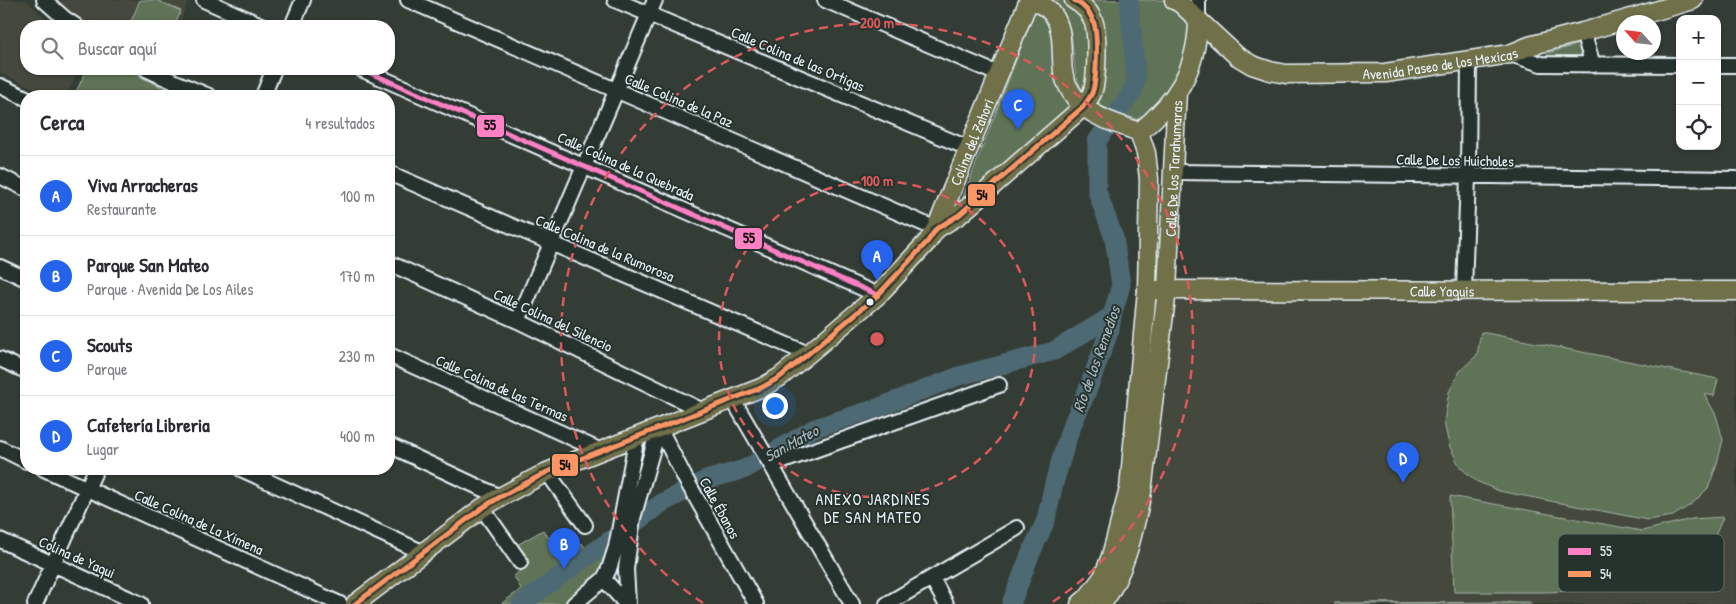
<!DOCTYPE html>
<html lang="es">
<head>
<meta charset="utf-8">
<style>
  :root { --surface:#fff; --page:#f7f7f7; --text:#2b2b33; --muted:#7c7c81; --line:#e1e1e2; --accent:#2563eb }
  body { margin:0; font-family:"Patrick Hand",sans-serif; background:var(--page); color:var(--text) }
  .controls { position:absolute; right:15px; top:15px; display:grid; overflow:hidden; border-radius:10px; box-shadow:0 1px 4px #0004 }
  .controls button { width:45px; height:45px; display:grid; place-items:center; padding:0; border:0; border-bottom:1px solid var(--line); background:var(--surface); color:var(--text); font:25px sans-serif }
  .compass { position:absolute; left:1616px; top:15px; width:45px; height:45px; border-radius:50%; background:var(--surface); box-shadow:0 1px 4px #0004; rotate:297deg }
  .you { position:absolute; left:774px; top:405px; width:18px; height:18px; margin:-12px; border:4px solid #fff; border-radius:50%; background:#1a73e8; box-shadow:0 0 0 8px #1a73e833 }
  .badge { display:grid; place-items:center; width:32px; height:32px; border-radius:50%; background:var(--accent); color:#fff; font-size:16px; font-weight:700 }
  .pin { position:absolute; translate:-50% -41px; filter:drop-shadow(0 1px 2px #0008) }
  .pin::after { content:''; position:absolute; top:26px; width:18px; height:15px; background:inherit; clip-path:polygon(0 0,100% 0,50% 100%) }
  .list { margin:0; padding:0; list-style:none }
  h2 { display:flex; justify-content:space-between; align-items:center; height:65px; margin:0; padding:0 20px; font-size:21px }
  h2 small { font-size:16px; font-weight:400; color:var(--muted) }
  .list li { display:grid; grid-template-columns:32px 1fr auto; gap:15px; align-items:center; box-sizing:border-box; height:80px; padding:0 20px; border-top:1px solid var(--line) }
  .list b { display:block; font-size:19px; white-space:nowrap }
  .list p { margin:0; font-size:16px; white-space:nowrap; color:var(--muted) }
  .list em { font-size:16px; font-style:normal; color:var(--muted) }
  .icon { flex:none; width:28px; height:28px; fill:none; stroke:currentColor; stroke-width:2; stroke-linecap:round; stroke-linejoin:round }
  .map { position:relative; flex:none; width:1736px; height:604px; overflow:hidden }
  .search { position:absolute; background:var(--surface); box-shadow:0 1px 4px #0004; left:20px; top:20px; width:375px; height:55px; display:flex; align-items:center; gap:12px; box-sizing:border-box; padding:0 18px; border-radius:20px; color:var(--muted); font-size:19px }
  .panel { position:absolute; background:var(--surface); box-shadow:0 1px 4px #0004; left:20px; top:90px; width:375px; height:385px; border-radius:20px }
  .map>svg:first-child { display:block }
</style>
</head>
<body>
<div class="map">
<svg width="1736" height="604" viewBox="0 0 1736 604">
  <rect width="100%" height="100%" fill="#343d35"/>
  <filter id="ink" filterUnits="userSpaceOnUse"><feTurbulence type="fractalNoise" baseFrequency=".02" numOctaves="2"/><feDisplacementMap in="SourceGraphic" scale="10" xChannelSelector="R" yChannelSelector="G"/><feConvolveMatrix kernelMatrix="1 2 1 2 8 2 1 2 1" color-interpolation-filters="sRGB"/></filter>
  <g filter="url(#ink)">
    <path fill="#44493e" d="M0 0H26L53 26H26V69H79L66 96H52L0 73Z
      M44 0H188L179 26H76Z
      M1167 290 1432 300 1736 297V604H1112L1127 586Z"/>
    <path fill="#5f7357" stroke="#a4b2a8" d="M140 0H156L181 11 174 26H129Z
      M1053 0H1163L1178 7 1193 26 1181 71 1166 94 1139 120C1125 115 1109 111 1096 103 1066 84 1078 51 1068 23 1065 15 1058 7 1053 0Z
      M1036 9 1050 19 1074 107 958 210Z
      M1580 44 1582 60 1572 62 1544 57 1548 53Z
      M87 69H125L179 96H74Z
      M1481 332 1718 379 1714 396 1704 394 1716 415 1723 440 1716 467 1708 488 1693 503 1673 516 1648 520 1499 491 1476 481 1460 467 1449 445 1444 422 1449 392 1460 371 1477 355Z
      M1450 496 1642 531 1692 519 1723 517 1712 543 1706 587 1544 592H1454Z
      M543 530 563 556 582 543 587 552 613 538 604 579 574 604H501L521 589 514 576 529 563 517 545Z
      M1529 602 1532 604H1334L1335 603Z"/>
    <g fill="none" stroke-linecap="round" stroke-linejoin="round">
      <path stroke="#4e6973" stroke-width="19" d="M521 604 662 503 706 480 745 469 815 428 877 408 959 376 1054 351 1112 316
        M1011 604 1030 555 1046 520 1054 483 1070 430 1088 389 1110 329 1112 316 1121 285 1114 238 1097 191V141L1133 91 1136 77 1129 0"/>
      <defs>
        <path id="minor" d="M44 0 64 18 76 26
          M204 0 263 26
          M408 0 936 229
          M615 0 968 148
          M825 0 998 74
          M1198 0V21
          M292 26 303 0
          M1583 32 1593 65
          M1510 54 1541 64 1680 65
          M1717 65H1736
          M146 69 163 77 209 96
          M361 69 878 295
          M0 86 26 98
          M263 96 274 69
          M1173 172 1736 179
          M389 173 808 354
          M0 176 26 189
          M389 263 518 321 701 410
          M0 267 26 279
          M1464 290 1468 176 1469 60
          M518 321 655 0
          M389 355 601 451
          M0 359 26 371
          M732 398 852 604
          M659 427 685 478 756 604
          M389 445 500 497
          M0 448 26 461
          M772 465 999 385
          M44 469 340 604
          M241 469 424 553
          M547 472 585 525
          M482 508 520 562
          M0 540 141 604
          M932 578 946 604
          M604 579 626 604
          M35 604 96 469
          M574 604 604 579 609 569 616 547 637 436
          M628 604 626 569 633 518 659 427
          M887 604 1017 528"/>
        <g id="major">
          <path d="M1032 0C1037 3 1044 5 1048 9 1066 25 1060 51 1063 71 1065 84 1074 99 1084 107 1099 119 1121 125 1139 132"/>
          <path id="s1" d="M1174 0 1180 3 1237 56 1252 65 1270 71 1286 74 1385 73 1510 54 1529 46 1583 32 1693 0"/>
          <path d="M1139 132C1176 102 1197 70 1198 21"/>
          <path id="s2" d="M936 229 1029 0"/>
          <path id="s3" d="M1147 290 1736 291"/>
          <path d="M355 604 482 508 500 497 547 472 763 387 780 377 808 354 878 295 928 241 936 229 959 215 1083 107C1086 102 1090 98 1092 93 1097 81 1098 36 1094 23 1091 13 1083 5 1074 0"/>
          <path d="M1080 604 1087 598 1103 577 1111 556 1129 489 1147 290 1149 179 1146 153 1139 132"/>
          <path id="s4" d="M1102 604C1126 572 1134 530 1142 492L1167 290 1177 92"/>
        </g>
      </defs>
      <use href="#minor" stroke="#e8f1f8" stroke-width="18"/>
      <use href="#major" stroke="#e8f1f8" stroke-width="21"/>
      <use href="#minor" stroke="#26332d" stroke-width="14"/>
      <use href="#major" stroke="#70704a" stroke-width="18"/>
      <defs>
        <path id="bus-1" d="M361 69 878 295"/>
        <path id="bus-2" d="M355 604 482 508 500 497 547 472 763 387 780 377 808 354 878 295 928 241 936 229 959 215 1083 107C1086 102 1090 98 1092 93 1097 81 1098 36 1094 23 1091 13 1083 5 1074 0"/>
      </defs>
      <use href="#bus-1" stroke="#26332d" stroke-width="9"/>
      <use href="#bus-2" stroke="#26332d" stroke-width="9"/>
      <use href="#bus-1" stroke="#ff80c5" stroke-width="5"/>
      <use href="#bus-2" stroke="#fb9564" stroke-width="5"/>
    </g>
  </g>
  <g fill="none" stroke="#da5a5c" stroke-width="2.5" stroke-dasharray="9 6">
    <circle cx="877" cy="339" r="158"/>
    <path d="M703 603A316 316 0 1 1 1051 603"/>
  </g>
  <circle fill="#e8f1f8" stroke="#26332d" stroke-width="2" cx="870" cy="302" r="4.5"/>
  <g text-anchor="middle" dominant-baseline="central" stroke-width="4" stroke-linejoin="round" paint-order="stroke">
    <g font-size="15" fill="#e8f1f8" stroke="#26332d">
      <text transform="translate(798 59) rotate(23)">Calle Colina de las Ortigas</text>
      <text stroke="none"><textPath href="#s1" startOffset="292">Avenida Paseo de los Mexicas</textPath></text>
      <text transform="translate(679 100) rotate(23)">Calle Colina de la Paz</text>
      <text stroke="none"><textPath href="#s2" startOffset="94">Colina del Zahori</textPath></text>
      <text transform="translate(1455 160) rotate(1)">Calle De Los Huicholes</text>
      <text transform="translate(626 166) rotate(24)">Calle Colina de la Quebrada</text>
      <text stroke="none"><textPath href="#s4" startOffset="445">Calle De los Tarahumaras</textPath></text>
      <text transform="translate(605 248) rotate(23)">Calle Colina de la Rumorosa</text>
      <text stroke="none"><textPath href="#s3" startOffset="295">Calle Yaquis</textPath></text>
      <text transform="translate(553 320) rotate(25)">Calle Colina del Silencio</text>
      <text transform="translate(502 388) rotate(24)">Calle Colina de las Termas</text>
      <text transform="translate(720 508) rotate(61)">Calle Ébanos</text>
      <text transform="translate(199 522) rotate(24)">Calle Colina de La Ximena</text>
      <text transform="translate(77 557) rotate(24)">Colina de Yaqui</text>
    </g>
    <g font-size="16" font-style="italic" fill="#aabbc3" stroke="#26332d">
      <text transform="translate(1096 359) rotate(-70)">Río de los Remedios</text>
      <text transform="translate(791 443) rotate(-29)">San Mateo</text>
    </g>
    <g font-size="16" letter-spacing="1" fill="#e8f1f8" stroke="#26332d">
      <text x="873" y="499">ANEXO JARDINES<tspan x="873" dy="18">DE SAN MATEO</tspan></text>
    </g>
  </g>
  <rect x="1558" y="534" width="166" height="58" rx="8" fill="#26332d" stroke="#606c6a" stroke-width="1"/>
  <rect x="1568" y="548" width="23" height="7" fill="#ff80c5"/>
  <rect x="1568" y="571" width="23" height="6" fill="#fb9564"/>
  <g font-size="14" fill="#e8f1f8">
    <text x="1600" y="556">55</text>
    <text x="1600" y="579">54</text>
  </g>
  <circle cx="877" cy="339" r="8" fill="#da5a5c" stroke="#26332d" stroke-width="2.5"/>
  <g font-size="15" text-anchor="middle" font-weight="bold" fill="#da5a5c" stroke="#26332d" stroke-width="4" stroke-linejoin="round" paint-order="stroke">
    <text x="877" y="28">200 m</text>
    <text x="877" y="186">100 m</text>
  </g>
  <g stroke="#26332d" stroke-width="2">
    <rect x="476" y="114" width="29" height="24" rx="5" fill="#ff80c5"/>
    <rect x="967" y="183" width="29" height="24" rx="5" fill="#fb9564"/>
    <rect x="734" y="227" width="29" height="23" rx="5" fill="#ff80c5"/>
    <rect x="551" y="453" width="28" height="24" rx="5" fill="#fb9564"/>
  </g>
  <g font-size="14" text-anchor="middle" font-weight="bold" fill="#111">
    <text x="490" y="130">55</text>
    <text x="982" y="200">54</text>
    <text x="749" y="243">55</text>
    <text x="565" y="470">54</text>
  </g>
</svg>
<div class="controls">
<button>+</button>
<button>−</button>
<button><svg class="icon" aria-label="locate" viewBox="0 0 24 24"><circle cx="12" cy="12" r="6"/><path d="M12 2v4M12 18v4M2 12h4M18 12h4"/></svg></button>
</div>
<svg class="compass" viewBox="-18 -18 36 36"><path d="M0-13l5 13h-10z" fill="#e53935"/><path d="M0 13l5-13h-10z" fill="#7c7c81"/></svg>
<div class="you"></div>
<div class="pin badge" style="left:877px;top:281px">A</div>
<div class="pin badge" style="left:564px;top:569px">B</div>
<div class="pin badge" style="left:1018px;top:130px">C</div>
<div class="pin badge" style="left:1403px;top:483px">D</div>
<div class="search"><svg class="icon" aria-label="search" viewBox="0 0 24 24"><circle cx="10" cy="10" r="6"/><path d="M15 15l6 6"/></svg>Buscar aquí</div>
<section class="panel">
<h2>Cerca<small>4 resultados</small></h2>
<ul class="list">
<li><span class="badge">A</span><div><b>Viva Arracheras</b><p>Restaurante</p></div><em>100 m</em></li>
<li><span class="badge">B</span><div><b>Parque San Mateo</b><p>Parque · Avenida De Los Ailes</p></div><em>170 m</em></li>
<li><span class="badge">C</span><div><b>Scouts</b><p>Parque</p></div><em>230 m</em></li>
<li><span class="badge">D</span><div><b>Cafetería Libreria</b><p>Lugar</p></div><em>400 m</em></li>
</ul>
</section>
</div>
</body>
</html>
